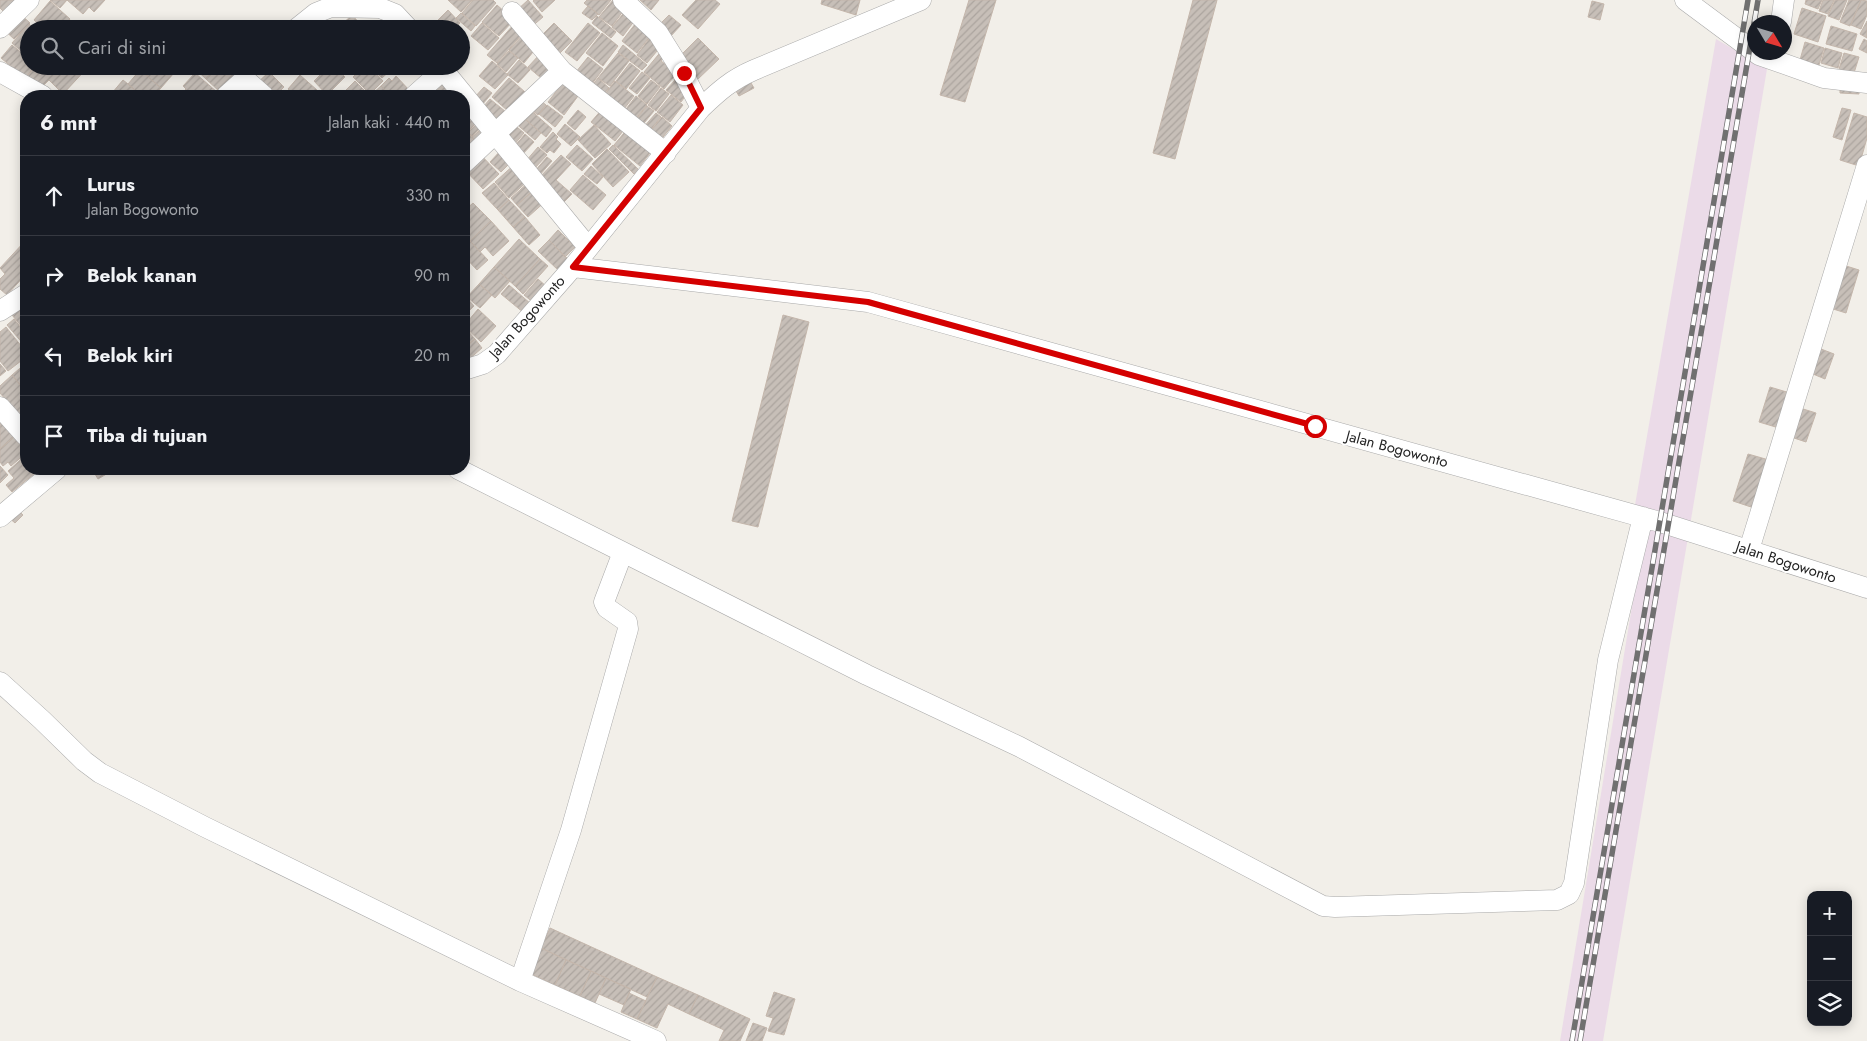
<!DOCTYPE html>
<html lang="id">
<head>
<meta charset="utf-8">
<style>
  :root { --surface:#171b24; --page:#20242c; --text:#f1f3f6; --muted:#9ea1a6; --line:#363941 }
  body { margin:0; font-family:Jost,sans-serif; background:var(--page); color:var(--text) }
  .controls { position:absolute; right:15px; bottom:15px; display:grid; overflow:hidden; border-radius:10px; box-shadow:0 2px 12px #0003 }
  .controls button { width:45px; height:45px; display:grid; place-items:center; padding:0; border:0; border-bottom:1px solid var(--line); background:var(--surface); color:var(--text); font:25px sans-serif }
  .compass { position:absolute; left:1747px; top:15px; width:45px; height:45px; border-radius:50%; background:var(--surface); box-shadow:0 2px 12px #0003; rotate:128deg }
  .stop { position:absolute; width:15px; height:15px; margin:-11px; border:4px solid #d40000; border-radius:50%; background:#fff }
  .stop.end { background:#d40000; border-color:#fff; box-shadow:0 1px 5px #0008 }
  .list { margin:0; padding:0; list-style:none }
  h2 { display:flex; justify-content:space-between; align-items:center; height:65px; margin:0; padding:0 20px; font-size:21px }
  h2 small { font-size:16px; font-weight:400; color:var(--muted) }
  .list li { display:grid; grid-template-columns:32px 1fr auto; gap:15px; align-items:center; box-sizing:border-box; height:80px; padding:0 20px; border-top:1px solid var(--line) }
  .list b { display:block; font-size:19px; white-space:nowrap }
  .list p { margin:0; font-size:16px; white-space:nowrap; color:var(--muted) }
  .list em { font-size:16px; font-style:normal; color:var(--muted) }
  .icon { flex:none; width:28px; height:28px; fill:none; stroke:currentColor; stroke-width:2; stroke-linecap:round; stroke-linejoin:round }
  .map { position:relative; flex:none; width:1867px; height:1041px; overflow:hidden }
  .search { position:absolute; background:var(--surface); box-shadow:0 2px 12px #0003; left:20px; top:20px; width:450px; height:55px; display:flex; align-items:center; gap:12px; box-sizing:border-box; padding:0 18px; border-radius:28px; color:var(--muted); font-size:19px }
  .panel { position:absolute; background:var(--surface); box-shadow:0 2px 12px #0003; left:20px; top:90px; width:450px; height:385px; border-radius:20px }
  .map>svg:first-child { display:block }
</style>
</head>
<body>
<div class="map">
<svg width="1867" height="1041" viewBox="0 0 1867 1041">
  <defs>
    <pattern id="building-hatch" width="6" height="6" patternUnits="userSpaceOnUse" patternTransform="scale(1.25)"><rect width="6" height="6" fill="#c7bfb8"/><path d="M-1 1l2-2M0 6l6-6M5 7l2-2" fill="none" stroke="#aba49e"/></pattern>
  </defs>
  <rect width="100%" height="100%" fill="#f2efe9"/>
  <path fill="#ebdbe8" d="M1716 39 1767 69 1603 1041H1560L1648 510 1635 505Z"/>
  <path fill="url(#building-hatch)" stroke="#c4b6ab" d="M0 0H15L4 12 0 8Z
    M50 0H67L60 8Z
    M67 0H105L94 12 89 7 83 14Z
    M448 0H472L461 12Z
    M473 0H493L496 3 476 26 462 13Z
    M528 0 543 17 530 28 516 11Z
    M534 0H555L542 12 533 1Z
    M587 0H611L599 15 584 3Z
    M613 0H619L627 6 612 26 599 17Z
    M640 0H659L651 10Z
    M696 0H715L720 4 698 29 682 15Z
    M822 0H860L856 15 821 4Z
    M969 0H996L965 102 940 95Z
    M1193 0H1217L1175 159 1153 153Z
    M1806 0H1822L1818 9 1805 4Z
    M1823 0H1834L1828 14 1819 11Z
    M1835 0H1847L1839 20 1828 16Z
    M1849 0H1861L1850 26 1840 22Z
    M1861 0 1867 1V15L1861 29 1851 25Z
    M50 1 70 19 62 29H44L34 20Z
    M1592 1 1604 4 1600 20 1588 17Z
    M497 5 514 20 499 36 482 22Z
    M588 6 598 14 592 20 582 13Z
    M628 8 638 16 623 36 612 27Z
    M1802 8 1826 16 1818 42 1794 34Z
    M448 10 460 23 454 29H440L435 23Z
    M18 12 30 23 14 39 2 28Z
    M461 13 475 26 471 31 456 18Z
    M352 15 365 29H341L339 27Z
    M669 15 681 25 670 37 658 26Z
    M597 16 616 32 611 38 592 23Z
    M320 17 331 29H316L312 25Z
    M392 17 402 29H390L385 23Z
    M639 19 651 35 637 53 622 41Z
    M79 21 86 29H72Z
    M1867 21V38L1860 34Z
    M431 22 437 29H423Z
    M482 23 499 38 488 50 471 36Z
    M554 23 572 41 557 56 539 38Z
    M588 23 600 33 577 61 565 52Z
    M29 24 34 29H29V58L12 43Z
    M514 24 524 32 497 63 487 55Z
    M1831 26 1857 34 1852 51 1826 44Z
    M602 33 618 46 603 66 586 53Z
    M524 34 538 46 524 63 509 50Z
    M651 36 662 45 647 63 637 55Z
    M698 38 719 59 697 80 677 59Z
    M1864 39 1867 41V53L1859 49Z
    M1805 42 1824 48 1819 65 1800 60Z
    M12 45 29 59V66H35L25 78 1 58Z
    M623 45 647 65 642 70 618 52Z
    M1825 48 1842 53 1838 68 1821 63Z
    M663 49 667 53 661 61 677 73 664 89 644 72Z
    M509 51 518 58 506 72 497 64Z
    M618 53 629 61 610 86 598 78Z
    M1844 53 1859 57 1854 73 1839 69Z
    M540 54 553 65 541 78 528 67Z
    M588 57 603 69 592 84 576 72Z
    M519 60 530 70 518 83 507 74Z
    M492 61 508 75 495 89 479 76Z
    M630 63 640 71 626 89 616 81Z
    M36 66H89L63 94 49 80 40 89 27 76Z
    M155 66H180L161 88 147 76Z
    M192 66H217L206 79Z
    M217 66H230L237 73 220 92 206 79Z
    M301 66H315L308 73Z
    M319 66H344L339 71 345 77 327 95 314 81 324 71Z
    M364 66H369L383 81 370 94 353 77Z
    M370 66H391L393 68 382 78Z
    M392 66H403L396 72Z
    M140 70 161 88 154 96H142L128 84Z
    M269 72 284 87 275 96H268L256 84Z
    M642 72 650 78 637 94 629 88Z
    M195 73 217 92 214 96H180L186 89 183 86Z
    M300 75 317 90 311 96H296L288 89Z
    M440 75 455 90 448 96H437L428 87Z
    M396 76 410 91 405 96H391L381 86 389 78 392 81Z
    M509 78 525 92 508 111 492 97Z
    M598 78 609 88 602 96 591 87Z
    M748 78 754 88 739 96 733 86Z
    M676 79 687 94 681 102 666 90Z
    M123 80 128 84 142 96H115L112 93Z
    M565 80 581 92 564 115 548 102Z
    M651 80 660 87 647 104 638 96Z
    M355 81 366 92 362 96H342L341 95Z
    M615 81 634 96 621 113 602 98Z
    M1840 85H1859V94L1840 93Z
    M381 86 391 96H373L371 95Z
    M484 87 492 93 482 105 474 98Z
    M661 88 669 94 656 111 648 105Z
    M320 90 326 96H313Z
    M671 95 683 105 670 122 657 112Z
    M636 96 647 105 634 121 623 113Z
    M536 97 546 105 538 115 528 107Z
    M490 99 506 112 499 121 483 107Z
    M547 105 563 117 555 127 539 114Z
    M526 106 552 129 546 137 519 114Z
    M647 106 654 111 640 128 633 123Z
    M603 108 627 126 615 141 591 122Z
    M1842 108 1851 110 1842 140 1833 137Z
    M578 110 586 117 575 130 567 123Z
    M471 112 479 120 468 131 464 127V119Z
    M656 113 661 117 648 133 642 129Z
    M1854 113 1867 117V138L1859 166 1840 160Z
    M519 114 541 133 535 140 513 121Z
    M662 117 672 126 659 142 648 134Z
    M480 121 484 125 472 136 468 132Z
    M511 122 524 133 514 145 501 134Z
    M565 124 580 137 571 146 557 134Z
    M594 125 611 144 595 158 578 140Z
    M484 127 489 132 477 143 472 137Z
    M629 127 654 148 640 166 614 145Z
    M464 128 476 142 464 153Z
    M553 132 558 137 556 139 561 144 554 153 550 150 547 153 540 147Z
    M525 134 534 142 521 156 513 148Z
    M577 145 593 159 582 171 566 157Z
    M613 145 639 170 634 174 609 149Z
    M538 147 547 155 534 169 526 161Z
    M502 149 513 160 501 172 490 162Z
    M607 149 629 172 613 187 592 164Z
    M479 153 499 174 483 189 464 169Z
    M561 155 571 164 556 180 572 194 563 203 538 179Z
    M547 157 552 161 539 176 534 172Z
    M516 163 530 179 509 198 495 182Z
    M591 166 603 177 597 184 584 174Z
    M583 175 606 195 593 210 570 190Z
    M530 181 536 188 517 205 511 198Z
    M494 183 509 200 498 210 482 193Z
    M536 188 547 200 528 217 517 205Z
    M509 200 525 217 513 227 498 210Z
    M473 203 491 221 470 241 464 234V211Z
    M525 217 540 235 529 245 513 227Z
    M491 221 509 241 493 256 485 247 480 252 470 241Z
    M558 230 575 247 565 257 549 240Z
    M519 239 540 259 515 286 494 267Z
    M26 240V274L7 295 0 289V279L5 274 0 268Z
    M549 240 568 259 558 270 538 251Z
    M470 241 488 260 477 270 464 256V247Z
    M540 259 548 266 523 294 515 286Z
    M1843 265 1859 270 1846 313 1830 308Z
    M494 267 510 281 495 298 479 284Z
    M538 279 547 287 534 303 524 295Z
    M479 284 492 295 480 308 467 297Z
    M509 285 531 304 524 313 501 294Z
    M464 295 474 306 464 316Z
    M26 303V323L22 327 12 315Z
    M478 309 496 326 481 342 464 326Z
    M783 315 809 322 758 527 732 521Z
    M14 319 26 334 25 346 7 325Z
    M6 327 26 352V357L8 371 0 361V332Z
    M467 330 475 339 464 348V333Z
    M475 339 482 348 468 360 464 356V348Z
    M1821 349 1834 354 1825 379 1813 374 1816 366 1810 364Z
    M26 363V392L12 375Z
    M0 364 6 371 0 376Z
    M12 375 26 392V424L0 393V386Z
    M1770 387 1790 393 1779 428 1759 422Z
    M1800 408 1816 413 1806 442 1791 437Z
    M0 420 17 434 0 449Z
    M17 434 26 445V453L11 466 8 462 3 466 0 462V449Z
    M1748 454 1769 460 1754 508 1733 501Z
    M26 455V469H40L12 492 6 485 14 478 8 471Z
    M0 466 8 475 0 483Z
    M92 469H115L98 479Z
    M15 507 23 515 15 523 7 516Z
    M550 928 657 977 647 997 541 948Z
    M541 948 566 960 555 985 529 973Z
    M566 960 591 971 580 996 555 985Z
    M591 971 606 978 595 1003 580 996Z
    M657 977 698 995 689 1014 668 1004 657 1028 637 1019Z
    M606 978 631 989 624 1005 599 994Z
    M774 992 795 999 784 1035 768 1031 773 1018 766 1016Z
    M629 993 646 1001 637 1019 621 1012Z
    M698 995 750 1019 740 1041H719L724 1030 689 1014Z
    M753 1023 767 1028 762 1041H746Z"/>
  <g fill="none" stroke-linecap="round" stroke-linejoin="round">
    <defs>
      <path id="minor" d="M623 0 658 33 683 73 701 108
        M1685 0 1759 55 1824 78 1867 83
        M1781 22 1784 0
        M0 28 29 0
        M296 29 316 13 331 7 380 8 395 14 409 29
        M440 66 588 247
        M562 71 666 153
        M0 72 43 96
        M226 96 245 79 264 96
        M414 96 443 70
        M464 163 562 71 512 12
        M573 267 701 108C719 91 731 80 754 70L921 0
        M0 311 26 294
        M464 370 483 364 497 354 573 267 868 302 1660 522 1867 588
        M0 407 26 436
        M458 469 867 675 1020 747 1323 906 1335 907 1557 900 1569 894 1574 883 1608 660 1643 517
        M0 517 57 469
        M1749 550 1867 165
        M0 682 42 720 84 761 100 773 205 827 520 981 656 1041
        M520 981 571 830 628 629 627 622 607 608 604 602 623 552"/>
    </defs>
    <use href="#minor" stroke="#a9a9a9" stroke-width="21"/>
    <use href="#minor" stroke="#fff" stroke-width="20"/>
    <defs>
      <path id="rail" d="M1572 1041 1748 0
        M1580 1041 1758 0"/>
    </defs>
    <use href="#rail" stroke="#707070" stroke-width="5.5"/>
    <use href="#rail" stroke="#fff" stroke-width="4" stroke-dasharray="11" stroke-linecap="butt"/>
  </g>
  <g fill="none" stroke-linecap="round" stroke-linejoin="round">
    <path stroke="#d40000" stroke-width="6" d="M684 73 701 108 573 267 868 302 1315 426"/>
  </g>
  <g text-anchor="middle" dominant-baseline="central" stroke-width="4" stroke-linejoin="round" paint-order="stroke">
    <g font-size="15" fill="#222" stroke="#fff">
      <text transform="translate(527 317) rotate(-48)">Jalan Bogowonto</text>
      <text transform="translate(1397 449) rotate(15)">Jalan Bogowonto</text>
      <text transform="translate(1786 562) rotate(18)">Jalan Bogowonto</text>
    </g>
  </g>
</svg>
<div class="controls">
<button>+</button>
<button>−</button>
<button><svg class="icon" aria-label="layers" viewBox="0 0 24 24"><path d="M12 4l9 5-9 5-9-5zM3 14l9 5 9-5"/></svg></button>
</div>
<svg class="compass" viewBox="-18 -18 36 36"><path d="M0-13l5 13h-10z" fill="#e53935"/><path d="M0 13l5-13h-10z" fill="#9ea1a6"/></svg>
<div class="stop" style="left:1315px;top:426px"></div>
<div class="stop end" style="left:684px;top:73px"></div>
<div class="search"><svg class="icon" aria-label="search" viewBox="0 0 24 24"><circle cx="10" cy="10" r="6"/><path d="M15 15l6 6"/></svg>Cari di sini</div>
<section class="panel">
<h2>6 mnt<small>Jalan kaki · 440 m</small></h2>
<ul class="list">
<li><svg class="icon" aria-label="ahead" viewBox="0 0 24 24"><path d="M12 20V5M6 11l6-6 6 6"/></svg><div><b>Lurus</b><p>Jalan Bogowonto</p></div><em>330 m</em></li>
<li><svg class="icon" aria-label="right" viewBox="0 0 24 24"><path d="M7 20v-9h11M14 6l5 5-5 5"/></svg><div><b>Belok kanan</b></div><em>90 m</em></li>
<li><svg class="icon" aria-label="left" viewBox="0 0 24 24"><path d="M17 20v-9H6M10 6l-5 5 5 5"/></svg><div><b>Belok kiri</b></div><em>20 m</em></li>
<li><svg class="icon" aria-label="arrive" viewBox="0 0 24 24"><path d="M6 21V4h12l-3 4 3 4H6"/></svg><div><b>Tiba di tujuan</b></div></li>
</ul>
</section>
</div>
</body>
</html>
